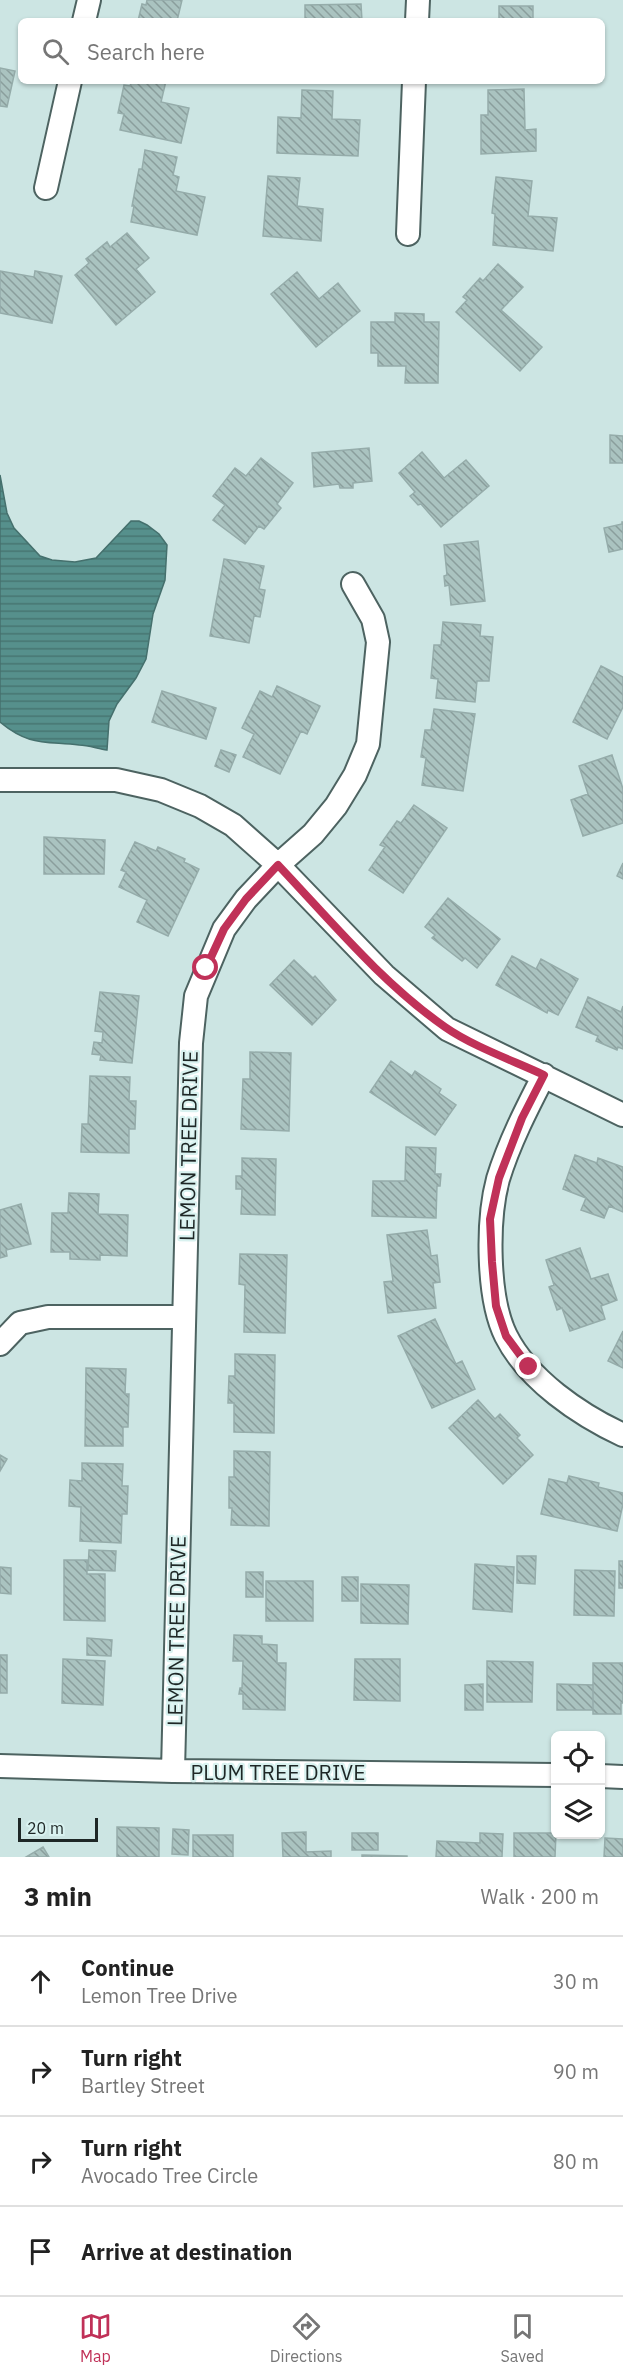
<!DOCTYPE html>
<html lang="en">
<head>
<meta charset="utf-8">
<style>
  :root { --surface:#fff; --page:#f2f2f2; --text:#222; --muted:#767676; --line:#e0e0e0; --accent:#c03158 }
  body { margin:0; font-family:"IBM Plex Sans",sans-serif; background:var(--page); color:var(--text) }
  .controls { position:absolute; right:18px; bottom:18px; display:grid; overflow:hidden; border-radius:9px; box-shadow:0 2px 4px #0004 }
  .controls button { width:54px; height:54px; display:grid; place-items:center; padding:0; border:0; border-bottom:2px solid var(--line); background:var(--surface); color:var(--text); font:30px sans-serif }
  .scale { position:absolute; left:18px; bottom:15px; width:80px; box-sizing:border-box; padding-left:6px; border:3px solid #1e2726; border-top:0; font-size:16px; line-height:21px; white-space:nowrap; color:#1e2726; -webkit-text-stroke:4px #d9f2f0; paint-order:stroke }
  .stop { position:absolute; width:18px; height:18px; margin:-14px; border:4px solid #c03158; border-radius:50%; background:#fff }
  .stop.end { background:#c03158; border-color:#fff; box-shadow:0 2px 6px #0008 }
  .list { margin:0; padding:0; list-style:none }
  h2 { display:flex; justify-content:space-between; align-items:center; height:78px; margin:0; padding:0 24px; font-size:26px }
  h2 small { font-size:20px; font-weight:400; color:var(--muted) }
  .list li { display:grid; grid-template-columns:39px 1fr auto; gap:18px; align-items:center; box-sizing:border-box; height:90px; padding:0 24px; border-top:2px solid var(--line) }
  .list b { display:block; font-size:22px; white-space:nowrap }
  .list p { margin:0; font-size:20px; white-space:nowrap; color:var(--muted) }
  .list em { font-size:20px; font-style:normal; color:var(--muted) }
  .icon { flex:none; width:33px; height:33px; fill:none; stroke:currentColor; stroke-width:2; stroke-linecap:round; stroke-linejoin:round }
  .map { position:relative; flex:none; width:623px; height:1857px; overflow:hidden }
  .search { position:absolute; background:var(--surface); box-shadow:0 2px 4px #0004; left:18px; right:18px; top:18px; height:66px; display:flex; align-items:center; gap:15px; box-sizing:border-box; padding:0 21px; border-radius:9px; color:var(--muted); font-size:22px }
  .sheet { height:438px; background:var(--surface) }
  nav { display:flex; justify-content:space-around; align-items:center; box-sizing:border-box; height:84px; border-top:2px solid var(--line); background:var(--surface); font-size:16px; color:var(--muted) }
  nav a { display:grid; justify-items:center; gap:3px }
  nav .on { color:var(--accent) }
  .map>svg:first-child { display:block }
</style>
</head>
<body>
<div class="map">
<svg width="623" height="1857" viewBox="0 0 623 1857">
  <defs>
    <pattern id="water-rules" width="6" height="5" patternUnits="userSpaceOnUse" patternTransform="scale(1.5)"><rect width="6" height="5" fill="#56908c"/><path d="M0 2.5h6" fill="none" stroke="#477672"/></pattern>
    <pattern id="building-back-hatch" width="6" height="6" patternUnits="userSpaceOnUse" patternTransform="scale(1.5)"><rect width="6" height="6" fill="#aac3c0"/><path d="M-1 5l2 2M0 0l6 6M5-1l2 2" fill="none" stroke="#8a9e9c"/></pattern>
  </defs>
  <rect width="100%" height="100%" fill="#cce5e3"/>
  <path fill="url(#water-rules)" stroke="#45706d" stroke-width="1.5" d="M0 475 7 513 14 528 40 556 52 560 75 562 96 558 131 521H139L147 525 159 534 167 545 165 580 153 614 146 659 136 678 117 704 109 721 107 750C98 749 89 745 79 745 44 741 29 746 0 722Z"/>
  <path fill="url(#building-back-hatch)" stroke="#95acaa" stroke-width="1.5" d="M147 0H182L177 21H138L142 4 146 5Z
    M361 4 362 21H305V5Z
    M499 6H533V21H499Z
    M0 68 15 71 7 107 0 106Z
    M132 81H166L161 102 189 108 181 143 120 130 124 114 118 113 124 85 130 86Z
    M524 89 525 130 536 129V151L481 154V115H488V90Z
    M302 90 333 91 332 119 360 120 358 156 277 153 278 117 301 118Z
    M145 150 177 157 173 175 179 177 176 191 205 197 197 235 131 222 134 206H132L139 169H142Z
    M268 176 300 178 297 206 323 209 321 241 263 236Z
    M496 177 532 181 528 216 557 218 553 251 493 245 495 214 492 213Z
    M127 233 149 258 136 269 155 292 116 325 75 275 89 263 86 259 107 242 110 247Z
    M498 264 523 287 501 310 542 347 520 371 456 312 467 300 463 297 480 278 483 281Z
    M0 271 34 277 35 271 62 276 52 323 0 313Z
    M297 272 319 299 338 283 360 311 316 347 271 294Z
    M395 313 424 314V322H439L438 383H405L406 366H378V353H371V322H395Z
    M610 435 623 436V463H610Z
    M369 448 372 481 353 483V488H340L339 484 314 487 312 453Z
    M422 452 444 478 466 460 489 486 441 527 421 504 418 505 410 496 415 492 399 473Z
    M261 458 293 483 277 504 281 508 264 529 259 526 245 544 213 520 225 505 213 496 235 468 246 476Z
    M622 522H623V549L609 552 604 528 622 524Z
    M478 541 485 601 451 605 449 585 445 586 444 576 447 575 444 545Z
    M224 559 264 566 259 589 265 590 260 617 254 616 249 643 210 636Z
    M443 622 481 625 480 636 493 637 489 681H477L475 702 436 698 438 679 431 678 434 645H441Z
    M601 666 623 677V707L607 739 573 722Z
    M277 686 320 706 307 734 301 731 280 774 243 757 254 734 242 728 260 691 272 697Z
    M162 691 216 708 206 739 152 722Z
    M434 709 475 714 463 791 422 785 426 758 421 757 425 730H431Z
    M221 750 236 755 229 772 215 766Z
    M612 755 623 789V823L583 836 571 800 588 794 579 766Z
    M414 805 447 828 403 893 369 870 385 847 380 845 397 821 401 823Z
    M44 837 105 840 104 874H44Z
    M135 842 156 851 158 847 185 859 184 862 199 869 168 936 137 922 147 900 119 887 126 872 121 870Z
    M623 863V879L617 876Z
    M448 898 500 939 477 968 465 958 462 961 432 938 435 935 425 927Z
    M512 956 536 969 541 959 578 979 558 1015 548 1010 547 1013 496 985Z
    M294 960 313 978 315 976 336 1000 312 1025 270 985Z
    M100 992 139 996 132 1063 100 1060 101 1055 92 1054 94 1042 102 1043 103 1032 95 1031Z
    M588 997 621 1012 623 1006V1049L618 1047 617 1050 596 1041 598 1036 576 1027Z
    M250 1052 291 1053 289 1131 241 1129 243 1079H250Z
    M391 1061 412 1076 415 1071 441 1089 439 1093 456 1105 435 1135 370 1092Z
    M90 1076 130 1077 129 1101H136L135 1129H129V1153L81 1152 82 1124H88Z
    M406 1147 436 1148 435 1174H441L440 1186H437L436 1218 372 1216 373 1181H405Z
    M575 1155 597 1163 598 1158 623 1167V1212L609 1206 604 1218 581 1210 586 1198 563 1189Z
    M242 1158 276 1159 275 1215 241 1214 242 1189H236V1176H242Z
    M69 1193 99 1194 98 1214 128 1215 127 1256 100 1255V1260L70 1259V1252H51L52 1213H68Z
    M21 1204 31 1244 6 1250 7 1256 0 1258V1210Z
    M427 1230 431 1256 437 1255 440 1282 433 1283 436 1308 388 1313 384 1282 393 1281 387 1235Z
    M580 1248 591 1279 608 1274 617 1300 601 1306 605 1319 570 1331 562 1308 557 1310 549 1287 554 1285 546 1260Z
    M240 1254 287 1255 285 1333 244 1332 245 1285 239 1284Z
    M435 1319 456 1364 462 1361 475 1389 432 1408 398 1336Z
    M623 1331V1368L608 1361Z
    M235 1354 275 1355 274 1433 234 1432V1403H228L229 1376H235Z
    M86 1368 126 1369 125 1394H129L128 1427H123V1446H85Z
    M478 1400 495 1419 500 1414 520 1435 517 1438 533 1455 503 1484 449 1428Z
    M234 1451 270 1452 269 1526 231 1525 232 1508H229V1477H234Z
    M0 1455 7 1459 0 1471Z
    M82 1463 123 1464 122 1486H128L127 1514H122L121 1543 80 1541 81 1507 69 1506 70 1480 82 1481Z
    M569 1476 599 1483 598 1487 623 1493V1504L617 1531 541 1514 549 1479 567 1483Z
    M89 1550 116 1551 115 1571 88 1570Z
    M517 1556H536L535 1584 517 1583Z
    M64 1560H87V1574H105V1621L64 1620Z
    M619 1561H623V1588H619Z
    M475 1564 514 1567 512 1612 473 1609Z
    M0 1567 11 1568V1594L0 1593Z
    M575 1570 615 1571 614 1616 574 1615Z
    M246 1572H263V1597H246Z
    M342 1577H358V1601H342Z
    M266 1581H313V1621H266Z
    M361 1584 409 1585 408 1624 361 1623Z
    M234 1635 262 1636V1644L277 1645V1663H286L285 1710 243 1709V1694H239L240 1688H242L243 1661H233Z
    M87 1638 112 1640 111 1656 87 1655Z
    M0 1655H7V1693H0Z
    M63 1659 105 1661 103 1705 62 1703Z
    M355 1659H400V1701L354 1700Z
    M487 1661 533 1662 532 1702H487Z
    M593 1663H623V1703H621V1714H593Z
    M483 1684V1710H465V1685Z
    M557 1684 593 1685V1710H557Z
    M117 1827 159 1828V1857H117Z
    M173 1829 189 1830 188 1855 172 1854Z
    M306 1832V1852L331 1851V1857H283L282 1833Z
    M352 1833H378V1850H352Z
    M480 1833 503 1834 502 1857H436L437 1841 480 1843Z
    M514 1833H556L555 1857H514Z
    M193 1835H233V1857H193Z
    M605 1838 623 1839V1857H604Z
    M43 1847 49 1857H26Z
    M362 1855 407 1856V1857H362Z"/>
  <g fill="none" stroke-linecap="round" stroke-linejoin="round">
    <defs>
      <path id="street" d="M84 21 89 0
        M417 21 418 0
        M46 188 70 81
        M408 234 414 81
        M0 780H116L161 790 200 806 233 825 278 865 384 975 447 1029 623 1115
        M544 1075C527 1108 509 1143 498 1179 487 1220 487 1298 506 1336 528 1380 580 1415 623 1435
        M0 1344 20 1323 48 1317H184
        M0 1766 173 1771 556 1775
        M173 1771 191 1043 196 996 224 929 246 899 278 865 313 834 336 806 355 775 368 744 378 642 373 619 353 584
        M600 1776 623 1777"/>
    </defs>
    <use href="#street" stroke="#4d6361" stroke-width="26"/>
    <use href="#street" stroke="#fff" stroke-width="22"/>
  </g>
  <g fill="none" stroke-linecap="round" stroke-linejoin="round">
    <path stroke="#c03158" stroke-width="8" d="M206 968 224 929 246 899 278 865C331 921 382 983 445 1027 472 1046 514 1061 544 1075L522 1118 499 1178 490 1219 492 1262 496 1306 506 1336 529 1367"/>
  </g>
  <g text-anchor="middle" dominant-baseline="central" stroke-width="4.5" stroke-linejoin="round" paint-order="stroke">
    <g font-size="21" fill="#1e2726" stroke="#d9f2f0">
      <text transform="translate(188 1146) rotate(-89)">LEMON TREE DRIVE</text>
      <text transform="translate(176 1631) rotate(-89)">LEMON TREE DRIVE</text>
      <text x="278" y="1772">PLUM TREE DRIVE</text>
    </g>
  </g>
</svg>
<div class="controls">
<button><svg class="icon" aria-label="locate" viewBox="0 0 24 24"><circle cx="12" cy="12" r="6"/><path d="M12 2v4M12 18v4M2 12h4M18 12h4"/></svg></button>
<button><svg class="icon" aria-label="layers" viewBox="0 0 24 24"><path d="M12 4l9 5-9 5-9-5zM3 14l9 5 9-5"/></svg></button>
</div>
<div class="scale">20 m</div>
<div class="stop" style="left:206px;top:968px"></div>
<div class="stop end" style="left:529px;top:1367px"></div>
<div class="search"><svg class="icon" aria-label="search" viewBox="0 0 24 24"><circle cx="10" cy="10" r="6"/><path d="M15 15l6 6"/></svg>Search here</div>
</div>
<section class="sheet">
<h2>3 min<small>Walk · 200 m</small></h2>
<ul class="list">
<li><svg class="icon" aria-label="ahead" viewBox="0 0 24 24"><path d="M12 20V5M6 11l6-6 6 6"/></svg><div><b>Continue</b><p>Lemon Tree Drive</p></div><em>30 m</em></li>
<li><svg class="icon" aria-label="right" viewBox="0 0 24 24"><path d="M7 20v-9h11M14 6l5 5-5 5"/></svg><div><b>Turn right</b><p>Bartley Street</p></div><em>90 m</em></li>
<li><svg class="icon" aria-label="right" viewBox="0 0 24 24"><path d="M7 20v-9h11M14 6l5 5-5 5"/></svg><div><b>Turn right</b><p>Avocado Tree Circle</p></div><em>80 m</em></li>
<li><svg class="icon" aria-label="arrive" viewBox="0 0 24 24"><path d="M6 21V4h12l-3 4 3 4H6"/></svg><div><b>Arrive at destination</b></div></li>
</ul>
</section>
<nav>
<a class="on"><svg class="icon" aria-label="map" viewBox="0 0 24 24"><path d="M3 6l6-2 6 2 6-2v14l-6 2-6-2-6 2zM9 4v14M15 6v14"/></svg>Map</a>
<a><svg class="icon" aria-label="directions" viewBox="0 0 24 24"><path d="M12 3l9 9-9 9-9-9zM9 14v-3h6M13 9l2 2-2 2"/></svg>Directions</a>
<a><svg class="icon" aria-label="saved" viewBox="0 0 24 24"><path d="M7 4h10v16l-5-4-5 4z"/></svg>Saved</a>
</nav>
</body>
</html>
